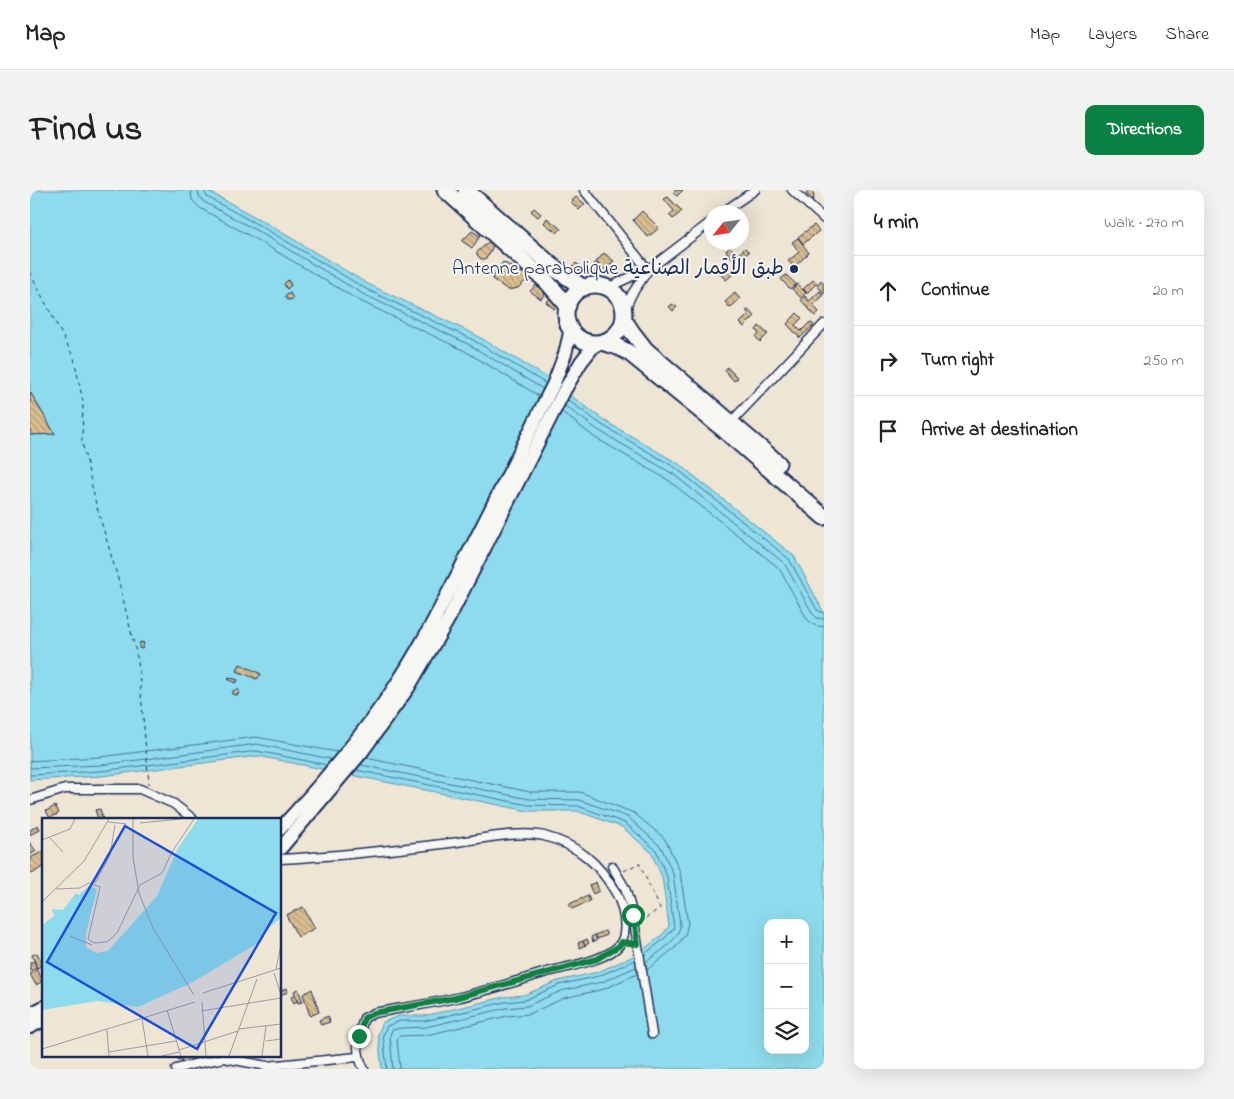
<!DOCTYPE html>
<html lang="en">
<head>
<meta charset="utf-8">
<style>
  :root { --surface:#fff; --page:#f2f2f2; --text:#222; --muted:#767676; --line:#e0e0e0; --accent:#0b8043 }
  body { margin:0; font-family:"Indie Flower","Playpen Sans Arabic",sans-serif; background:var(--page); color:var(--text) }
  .controls { position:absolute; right:15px; bottom:15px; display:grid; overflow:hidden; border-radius:10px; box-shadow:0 5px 20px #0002 }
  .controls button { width:45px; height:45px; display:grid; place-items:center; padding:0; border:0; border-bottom:1px solid var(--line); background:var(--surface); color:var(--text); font:25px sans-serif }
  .compass { position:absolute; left:674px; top:15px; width:45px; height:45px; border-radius:50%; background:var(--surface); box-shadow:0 5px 20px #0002; rotate:240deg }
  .stop { position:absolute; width:15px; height:15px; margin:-11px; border:4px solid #0b8043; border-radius:50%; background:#fff }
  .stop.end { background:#0b8043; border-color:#fff; box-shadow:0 1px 5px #0008 }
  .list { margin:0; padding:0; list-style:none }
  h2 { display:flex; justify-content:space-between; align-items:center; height:65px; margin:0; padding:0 20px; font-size:21px }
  h2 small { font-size:16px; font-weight:400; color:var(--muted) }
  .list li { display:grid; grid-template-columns:32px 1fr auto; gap:15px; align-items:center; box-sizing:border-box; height:70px; padding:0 20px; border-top:1px solid var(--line) }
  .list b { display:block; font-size:19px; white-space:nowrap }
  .list em { font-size:16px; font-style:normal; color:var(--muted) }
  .icon { flex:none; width:28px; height:28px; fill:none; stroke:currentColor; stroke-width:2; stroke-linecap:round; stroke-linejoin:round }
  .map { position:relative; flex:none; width:794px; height:879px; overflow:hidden; border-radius:10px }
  header { display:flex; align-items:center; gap:30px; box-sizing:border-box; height:70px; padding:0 25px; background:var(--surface); border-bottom:1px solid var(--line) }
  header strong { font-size:24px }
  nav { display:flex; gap:28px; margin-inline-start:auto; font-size:18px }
  .intro { display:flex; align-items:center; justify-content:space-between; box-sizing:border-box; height:120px; padding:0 30px }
  h1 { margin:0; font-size:35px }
  .button { padding:12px 22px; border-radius:10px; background:var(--accent); color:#fff; font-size:18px; font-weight:700 }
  main { display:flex; gap:30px; padding:0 30px }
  aside { flex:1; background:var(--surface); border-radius:10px; box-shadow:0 5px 20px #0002 }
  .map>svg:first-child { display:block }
</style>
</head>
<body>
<header>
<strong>Map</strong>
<nav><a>Map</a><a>Layers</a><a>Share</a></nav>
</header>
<div class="intro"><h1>Find us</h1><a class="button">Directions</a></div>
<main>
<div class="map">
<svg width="794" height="879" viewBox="0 0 794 879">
  <defs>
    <pattern id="building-back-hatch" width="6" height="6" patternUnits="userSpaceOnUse" patternTransform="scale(1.25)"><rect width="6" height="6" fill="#dabe8e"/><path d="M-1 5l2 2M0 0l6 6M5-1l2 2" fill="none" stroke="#b09b77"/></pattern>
  </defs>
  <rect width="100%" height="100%" fill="#eee5d4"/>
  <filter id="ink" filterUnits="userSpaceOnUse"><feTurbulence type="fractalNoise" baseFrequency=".02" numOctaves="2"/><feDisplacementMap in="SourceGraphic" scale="10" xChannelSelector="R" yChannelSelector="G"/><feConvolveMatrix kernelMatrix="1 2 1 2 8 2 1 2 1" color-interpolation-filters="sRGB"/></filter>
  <g filter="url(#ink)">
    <path fill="#8ddbec" stroke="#5f96b3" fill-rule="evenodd" d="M0 0H176L236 33 338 94 444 144 513 185 575 231 649 274 764 366 794 423V879H352L348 844 353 832 369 826H394L474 807 494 805 528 791 568 782 608 764 632 745 639 736 632 687 621 662 592 637 547 621H498L228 566 72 586 0 590ZM738 733H775V860H738Z"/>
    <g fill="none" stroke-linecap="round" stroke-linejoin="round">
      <path stroke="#497497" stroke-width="1" d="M161 0 162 10 170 18 227 50 330 111 435 161 509 206
        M168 0 169 6 174 12 231 43 333 104 438 154 513 199
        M174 0 177 7 234 38 336 99 441 149 515 193
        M538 210 572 235 646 278 759 369 787 420 794 423
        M535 216 568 240 643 284 754 373 783 424 787 428 794 429
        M532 222 564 247 638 290 749 378 777 429 784 435 794 437
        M336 568 500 602H550L604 623 634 648 638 655 650 682 658 734 655 745 646 757 617 780
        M0 571 70 567 226 547 307 562
        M331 575 499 609 549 610 598 627 631 657 643 684 650 734C650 751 627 763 616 772
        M0 578 71 575 227 554 301 569
        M326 580 498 615 548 616 595 633 626 660 637 687 644 738 635 748 614 765
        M0 585 71 581 227 561 297 575
        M357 879 353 845 357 836 370 831H395L475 812 495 810 529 795 569 786 605 770
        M363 879 360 846 362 840 371 838 396 837 476 818 497 816 531 801 572 792 606 777
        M370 879 367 849 369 846 397 845 477 826 499 824 534 808 574 799 607 784"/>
    </g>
    <path fill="url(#building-back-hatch)" stroke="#1b2f5e" d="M646 0H653L647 6 643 3Z
      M779 0 784 5 783 10 776 4Z
      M546 7 555 14 549 20 541 12Z
      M638 7 652 21 643 29 639 25 644 21 634 9Z
      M504 18 511 24 508 27 501 21Z
      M612 21 629 38 618 47 603 30Z
      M517 28 531 39 527 43 514 33Z
      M784 35 789 41 773 54 768 47Z
      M442 41 450 46 442 58 432 51Z
      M768 48 779 63 764 77 758 71 769 62 762 52Z
      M460 51 464 54 458 66 455 69H451L447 65V62Z
      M700 57 707 64 702 68 696 61Z
      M715 58 719 62 707 72 704 68Z
      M574 63 584 71 575 80 566 72Z
      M473 72 500 87 488 98 478 100 462 89Z
      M546 73 551 77 546 83 541 78Z
      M565 73 571 78 566 84 560 79Z
      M554 75 559 79 554 84 549 81Z
      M694 76 702 85 696 90 688 82Z
      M756 85 766 94 760 99 751 89Z
      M258 90 261 95 257 99 254 94Z
      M783 90 787 93 777 103 773 99Z
      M791 90 794 94V104L787 95Z
      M767 94 776 103 771 108 762 99Z
      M506 95 515 104 511 109 500 101Z
      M790 101 793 106 783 115 789 122 785 126 771 110 775 106 779 111Z
      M260 103 263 109 257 110 255 106Z
      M705 103 710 109 700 118 695 112Z
      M521 108 528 115 524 119 516 112Z
      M642 114 647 117 643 121 639 117Z
      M718 120 725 126 714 137 710 133 719 124 716 121Z
      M767 123 772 128 765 135 771 141 780 132 784 135 770 148 757 134Z
      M729 136 738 144 730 152 726 147 729 143 726 140Z
      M697 177 708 188 704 191 695 181Z
      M0 202 25 244 0 245Z
      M110 452 114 453 112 459 109 458Z
      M210 474 231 484 227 489 207 481Z
      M199 487 208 490 206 493 198 489Z
      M204 500H209L208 505 202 504Z
      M25 616 29 623 20 628 16 621Z
      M70 619 73 629H68L65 620Z
      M8 635 10 639 0 645V640Z
      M0 653 6 661 0 665Z
      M14 661V676L2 684 0 680V668Z
      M566 692 569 701 563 704 559 695Z
      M558 706 560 711 542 719 539 714Z
      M273 717 285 738 268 747 256 725Z
      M575 741 577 745 567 749 565 745Z
      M565 745 567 750 563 752 561 747Z
      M557 749 559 753 555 756 553 751Z
      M552 751 555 755 550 758 548 753Z
      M7 763 13 775 7 778 2 765Z
      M4 771 7 778 0 781V773Z
      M7 780 13 791 6 795 0 784Z
      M257 798 258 802 250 805V801Z
      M268 799 273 812 268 813 264 801Z
      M282 799 289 822 280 826 273 804Z
      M264 805 267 811 264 813 261 807Z
      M298 826 300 832 291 835 289 830Z
      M153 865H162L163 869 152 873 151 869 148 870 147 867Z"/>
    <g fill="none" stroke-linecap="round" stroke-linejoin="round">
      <defs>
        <path id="street" d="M554 0 618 80
          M762 0 794 29
          M693 22 725 0
          M577 98 609 83 618 80
          M594 121 602 104 618 80 682 31
          M701 232 794 134
          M0 610 35 599H110L144 614 163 629
          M250 669C307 666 364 660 420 653 446 650 490 640 514 646 548 655 569 673 586 703 593 716 599 741 590 754 579 770 536 777 517 782 487 791 456 801 426 808 399 814 371 818 344 823L334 828C328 847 324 860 334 879
          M582 676 595 698 603 725 622 844
          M146 879 164 874 194 868 237 876 327 867"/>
        <path id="primary" d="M250 639C290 596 327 552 360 504 390 460 413 413 437 366 467 308 495 251 524 193L535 164 541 139
          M250 659 331 563 378 498 419 428 534 201 551 172 566 153
          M0 824 14 817
          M0 837 14 830"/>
        <path id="highway" d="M415 0 517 92 538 116
          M436 0 528 81 554 98
          M536 124a29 29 0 1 1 58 0a29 29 0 1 1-58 0Z
          M594 130 602 142 616 160 748 273
          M572 152 588 157 598 162 694 240 794 327"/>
      </defs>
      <use href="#street" stroke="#1b2f5e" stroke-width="11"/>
      <use href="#primary" stroke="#1b2f5e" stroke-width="16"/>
      <use href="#highway" stroke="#1b2f5e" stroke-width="19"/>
      <path stroke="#1b2f5e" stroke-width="1" stroke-dasharray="4 4" stroke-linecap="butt" d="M0 83 44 168 53 212 52 252 66 314 89 392 108 471 119 594
        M594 681 609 673 630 718 612 731"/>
      <use href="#street" stroke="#f6f6f2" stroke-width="8"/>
      <use href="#primary" stroke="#f6f6f2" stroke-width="12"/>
      <use href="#highway" stroke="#f6f6f2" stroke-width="15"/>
    </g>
  </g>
  <g fill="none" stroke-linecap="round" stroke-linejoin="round" filter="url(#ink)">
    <path stroke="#0b8043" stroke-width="6" d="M329 846 334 828 344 823 425 808 567 769 589 756 592 752 608 754 603 725"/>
  </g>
  <circle fill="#1b2f5e" stroke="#f6f6f2" stroke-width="2" cx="764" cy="79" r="5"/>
  <g text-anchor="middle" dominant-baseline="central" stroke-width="4" stroke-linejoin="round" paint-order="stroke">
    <g font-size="20" fill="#1b2f5e" stroke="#f6f6f2" text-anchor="end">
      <text x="754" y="79">Antenne parabolique طبق الأقمار الصناعية</text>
    </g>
  </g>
  <g transform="translate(12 628)">
    <rect width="239" height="239" fill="#eee5d4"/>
    <path d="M156 1H239V100L229 108 216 125 151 164 96 189 56 183 0 192V107L12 98 10 91 21 92 34 75 37 77 47 68 55 71 44 115V129L54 135 66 133 115 78 136 30Z" fill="#8ddbec"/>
    <path fill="none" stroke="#9a9ca5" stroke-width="1" d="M91 1V39L97 75 111 110 152 177M66 4 85 6M98 5 139 1M7 19 21 34M0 22 28 11 33 1M53 65 68 37 73 7M14 71 38 70 47 65 58 69 46 121 52 125 65 124 75 115 98 67 120 55 130 34 152 1M0 84 42 43 67 1M28 118 50 127M234 151 239 127M232 155 239 177M161 175 239 150M160 184 164 238M125 192 139 238M159 193 239 180M100 201 106 238M197 211 239 206M65 212 67 238M224 223 239 221M0 231 153 184M137 232 196 213M67 234 134 223M120 238 137 234M187 238 215 161M220 238 224 208"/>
    <path fill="#1d4ed8" fill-opacity="0.15" stroke="#1d4ed8" stroke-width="2.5" d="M83 8 234 95 155 231 5 144Z"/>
    <rect width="239" height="239" fill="none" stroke="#1b2f5e" stroke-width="2.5"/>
  </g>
</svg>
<div class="controls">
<button>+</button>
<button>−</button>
<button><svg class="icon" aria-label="layers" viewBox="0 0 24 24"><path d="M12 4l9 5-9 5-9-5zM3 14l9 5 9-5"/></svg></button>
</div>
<svg class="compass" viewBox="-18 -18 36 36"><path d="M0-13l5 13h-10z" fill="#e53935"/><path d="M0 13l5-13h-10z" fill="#767676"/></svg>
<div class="stop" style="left:603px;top:725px"></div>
<div class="stop end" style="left:329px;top:846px"></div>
</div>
<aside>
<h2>4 min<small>Walk · 270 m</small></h2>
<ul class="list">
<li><svg class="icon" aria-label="ahead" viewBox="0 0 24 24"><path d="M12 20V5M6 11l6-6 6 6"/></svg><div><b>Continue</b></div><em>20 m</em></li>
<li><svg class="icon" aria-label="right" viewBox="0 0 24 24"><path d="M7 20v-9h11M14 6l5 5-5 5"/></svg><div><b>Turn right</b></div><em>250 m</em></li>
<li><svg class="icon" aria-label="arrive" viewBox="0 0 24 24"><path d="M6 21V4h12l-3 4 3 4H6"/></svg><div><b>Arrive at destination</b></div></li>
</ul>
</aside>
</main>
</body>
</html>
